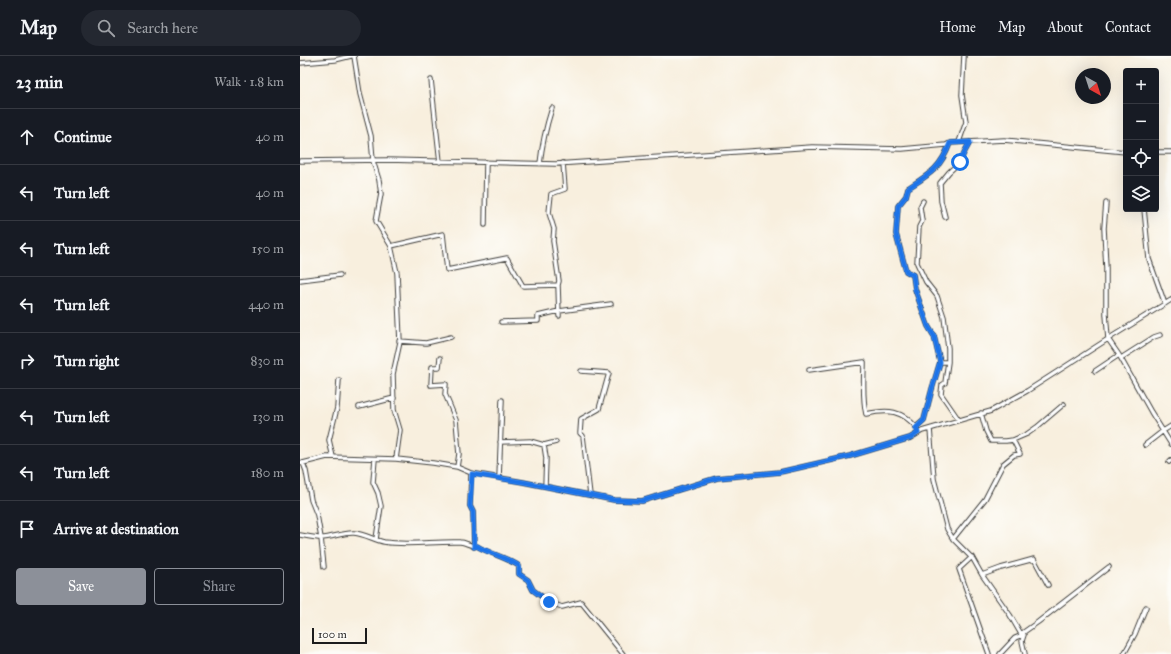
<!DOCTYPE html>
<html lang="en">
<head>
<meta charset="utf-8">
<style>
  :root { --surface:#171b24; --page:#242831; --text:#f1f3f6; --muted:#9ea1a6; --line:#363941; --accent:#8c9099 }
  body { margin:0; font-family:"IM FELL Great Primer",serif; background:var(--page); color:var(--text) }
  .controls { position:absolute; right:12px; top:12px; display:grid; overflow:hidden; border-radius:4px; box-shadow:0 4px 16px #0002 }
  .controls button { width:36px; height:36px; display:grid; place-items:center; padding:0; border:0; border-bottom:1px solid var(--line); background:var(--surface); color:var(--text); font:20px sans-serif }
  .compass { position:absolute; left:775px; top:12px; width:36px; height:36px; border-radius:50%; background:var(--surface); box-shadow:0 4px 16px #0002; rotate:141deg }
  .scale { position:absolute; left:12px; bottom:10px; width:55px; box-sizing:border-box; padding-left:4px; border:2px solid #1c1c1c; border-top:0; font-size:11px; line-height:14px; white-space:nowrap; color:#1c1c1c; -webkit-text-stroke:3px #fdfcf7; paint-order:stroke }
  .stop { position:absolute; width:12px; height:12px; margin:-9px; border:3px solid #1a73e8; border-radius:50%; background:#fff }
  .stop.end { background:#1a73e8; border-color:#fff; box-shadow:0 1px 4px #0008 }
  .list { margin:0; padding:0; list-style:none }
  h2 { display:flex; justify-content:space-between; align-items:center; height:52px; margin:0; padding:0 16px; font-size:17px }
  h2 small { font-size:13px; font-weight:400; color:var(--muted) }
  .list li { display:grid; grid-template-columns:26px 1fr auto; gap:12px; align-items:center; box-sizing:border-box; height:56px; padding:0 16px; border-top:1px solid var(--line) }
  .list b { display:block; font-size:15px; white-space:nowrap }
  .list em { font-size:13px; font-style:normal; color:var(--muted) }
  .actions { display:flex; gap:8px; padding:12px 16px }
  .actions a { flex:1; padding:9px 0; border:1px solid var(--accent); border-radius:4px; text-align:center; font-size:14px; color:var(--accent) }
  .actions .main { background:var(--accent); color:#fff }
  .icon { flex:none; width:22px; height:22px; fill:none; stroke:currentColor; stroke-width:2; stroke-linecap:round; stroke-linejoin:round }
  .map { position:relative; flex:none; width:871px; height:598px; overflow:hidden }
  header { display:flex; align-items:center; gap:24px; box-sizing:border-box; height:56px; padding:0 20px; background:var(--surface); border-bottom:1px solid var(--line) }
  header strong { font-size:19px }
  nav { display:flex; gap:22px; margin-inline-start:auto; font-size:14px }
  .search { width:280px; height:36px; background:var(--page); display:flex; align-items:center; gap:10px; box-sizing:border-box; padding:0 14px; border-radius:22px; color:var(--muted); font-size:15px }
  main { display:flex }
  aside { flex:1; background:var(--surface) }
  .map>svg:first-child { display:block }
</style>
</head>
<body>
<header>
<strong>Map</strong>
<div class="search"><svg class="icon" aria-label="search" viewBox="0 0 24 24"><circle cx="10" cy="10" r="6"/><path d="M15 15l6 6"/></svg>Search here</div>
<nav><a>Home</a><a>Map</a><a>About</a><a>Contact</a></nav>
</header>
<main>
<aside>
<h2>23 min<small>Walk · 1.8 km</small></h2>
<ul class="list">
<li><svg class="icon" aria-label="ahead" viewBox="0 0 24 24"><path d="M12 20V5M6 11l6-6 6 6"/></svg><div><b>Continue</b></div><em>40 m</em></li>
<li><svg class="icon" aria-label="left" viewBox="0 0 24 24"><path d="M17 20v-9H6M10 6l-5 5 5 5"/></svg><div><b>Turn left</b></div><em>40 m</em></li>
<li><svg class="icon" aria-label="left" viewBox="0 0 24 24"><path d="M17 20v-9H6M10 6l-5 5 5 5"/></svg><div><b>Turn left</b></div><em>150 m</em></li>
<li><svg class="icon" aria-label="left" viewBox="0 0 24 24"><path d="M17 20v-9H6M10 6l-5 5 5 5"/></svg><div><b>Turn left</b></div><em>440 m</em></li>
<li><svg class="icon" aria-label="right" viewBox="0 0 24 24"><path d="M7 20v-9h11M14 6l5 5-5 5"/></svg><div><b>Turn right</b></div><em>830 m</em></li>
<li><svg class="icon" aria-label="left" viewBox="0 0 24 24"><path d="M17 20v-9H6M10 6l-5 5 5 5"/></svg><div><b>Turn left</b></div><em>130 m</em></li>
<li><svg class="icon" aria-label="left" viewBox="0 0 24 24"><path d="M17 20v-9H6M10 6l-5 5 5 5"/></svg><div><b>Turn left</b></div><em>180 m</em></li>
<li><svg class="icon" aria-label="arrive" viewBox="0 0 24 24"><path d="M6 21V4h12l-3 4 3 4H6"/></svg><div><b>Arrive at destination</b></div></li>
</ul>
<div class="actions"><a class="main">Save</a><a>Share</a></div>
</aside>
<div class="map">
<svg width="871" height="598" viewBox="0 0 871 598">
  <rect width="100%" height="100%" fill="#fdfcf7"/>
  <filter id="ink" filterUnits="userSpaceOnUse"><feTurbulence type="fractalNoise" baseFrequency=".025" numOctaves="2"/><feDisplacementMap in="SourceGraphic" scale="8" xChannelSelector="R" yChannelSelector="G"/><feConvolveMatrix kernelMatrix="1 2 1 2 8 2 1 2 1" color-interpolation-filters="sRGB"/></filter>
  <filter id="wash" filterUnits="userSpaceOnUse"><feTurbulence type="fractalNoise" baseFrequency=".012" numOctaves="4" result="noise"/><feDisplacementMap in="SourceGraphic" scale="16" xChannelSelector="R" yChannelSelector="G"/><feGaussianBlur stdDeviation="0.9" result="paint"/><feColorMatrix in="noise" values="0 0 0 0 0 0 0 0 0 0 0 0 0 0 0 0 0 1.4 0 .05"/><feComposite in="paint" operator="in"/></filter>
  <g filter="url(#wash)">
    <rect width="100%" height="100%" fill="#f8efde"/>
  </g>
  <g filter="url(#ink)">
    <g fill="none" stroke-linecap="round" stroke-linejoin="round">
      <defs>
        <path id="minor" d="M54 0 60 38 71 80 73 105 79 124 81 138 76 165 91 190 97 217 100 286 93 318 94 354 100 374 96 403
          M0 7 35 4 51 0
          M131 24 140 106
          M659 86 666 66 662 39 664 0
          M856 96H871
          M0 105 87 104 256 108 512 91 602 93 646 89 650 87 704 84 826 96
          M240 108C242 88 246 71 252 52
          M623 145 620 151 622 165 619 171 617 207 626 226 637 240 644 261 648 292V306
          M806 147 804 172 806 212V258L808 283 819 299 851 356 871 388
          M844 153 849 203 865 248
          M645 161 641 145 640 127 649 116 660 106 664 97 670 86
          M185 169 186 106
          M91 190 143 178 147 214 207 202 223 230 258 229
          M0 224 40 219
          M259 260 258 229 259 225 253 185 254 173 249 157 251 138 265 133 263 107
          M201 266 238 265V260L259 255 311 248
          M99 285 126 287 151 281
          M140 302 139 311H132L131 329 146 328 145 338 156 364 159 398 157 411
          M821 302 854 281 860 279
          M640 306H648L645 327 642 329 641 338 659 364
          M509 314 564 306C564 323 562 341 566 358 588 353 602 354 617 372
          M281 315 309 317 299 353 281 363 280 377 283 380 290 439
          M795 315 819 299
          M59 351 94 342
          M681 357 686 375 691 385H706L713 384
          M616 371 624 364 632 333 640 306 634 280 628 270 615 233 613 219 606 215 596 178 598 150 606 140 608 132C630 118 641 112 650 87
          M630 373 634 423 647 473 653 483 673 503 682 519 710 559 721 578 724 579 722 585 725 598
          M200 386 230 385 244 389 256 386
          M244 389 246 402 245 430
          M845 389 863 375 871 370
          M33 401 29 384 37 352 39 324
          M75 403 73 426 78 437 81 450 76 483
          M0 406 3 407 27 401 96 403 133 407 157 411 171 417 223 426 314 444 342 445 417 422 480 416 550 400 610 382 622 375 691 355 727 335 808 283 871 244
          M869 406 871 404
          M3 407 6 415 11 444 17 459 21 482 24 511
          M171 417 170 450 173 456 174 491
          M199 422 202 344
          M0 479C7 480 14 482 21 482 32 482 44 476 54 477 65 478 74 484 84 486 109 490 134 485 160 486 166 486 171 491 177 490 190 498 206 501 219 510V518L228 524 233 534 249 546 262 551 281 546 323 598
          M653 483 685 443 703 408 714 399 720 398 713 384 727 378 737 371 764 348
          M672 501 659 513 689 598
          M682 519 701 512 734 503 748 529
          M721 578 738 566 809 511
          M700 598 715 582 720 580 723 581
          M824 598 835 578 846 551"/>
      </defs>
      <use href="#minor" stroke="#3d3c39" stroke-width="5.5"/>
      <use href="#minor" stroke="#fff" stroke-width="3.5"/>
    </g>
  </g>
  <g fill="none" stroke-linecap="round" stroke-linejoin="round" filter="url(#ink)">
    <path stroke="#1a73e8" stroke-width="5" d="M249 546 233 534 228 524 219 518V510C206 501 190 498 177 490L174 491 173 456 170 450 172 418 223 426 314 444 342 445 417 422 480 416 550 400 610 382 618 377 616 372 624 364 632 333 640 306 634 280 628 270 615 233 613 219 606 215 596 178 598 150 606 140 608 132C630 118 641 112 650 87L670 86 664 97 660 106"/>
  </g>
</svg>
<div class="controls">
<button>+</button>
<button>−</button>
<button><svg class="icon" aria-label="locate" viewBox="0 0 24 24"><circle cx="12" cy="12" r="6"/><path d="M12 2v4M12 18v4M2 12h4M18 12h4"/></svg></button>
<button><svg class="icon" aria-label="layers" viewBox="0 0 24 24"><path d="M12 4l9 5-9 5-9-5zM3 14l9 5 9-5"/></svg></button>
</div>
<svg class="compass" viewBox="-18 -18 36 36"><path d="M0-13l5 13h-10z" fill="#e53935"/><path d="M0 13l5-13h-10z" fill="#9ea1a6"/></svg>
<div class="scale">100 m</div>
<div class="stop" style="left:660px;top:106px"></div>
<div class="stop end" style="left:249px;top:546px"></div>
</div>
</main>
</body>
</html>
